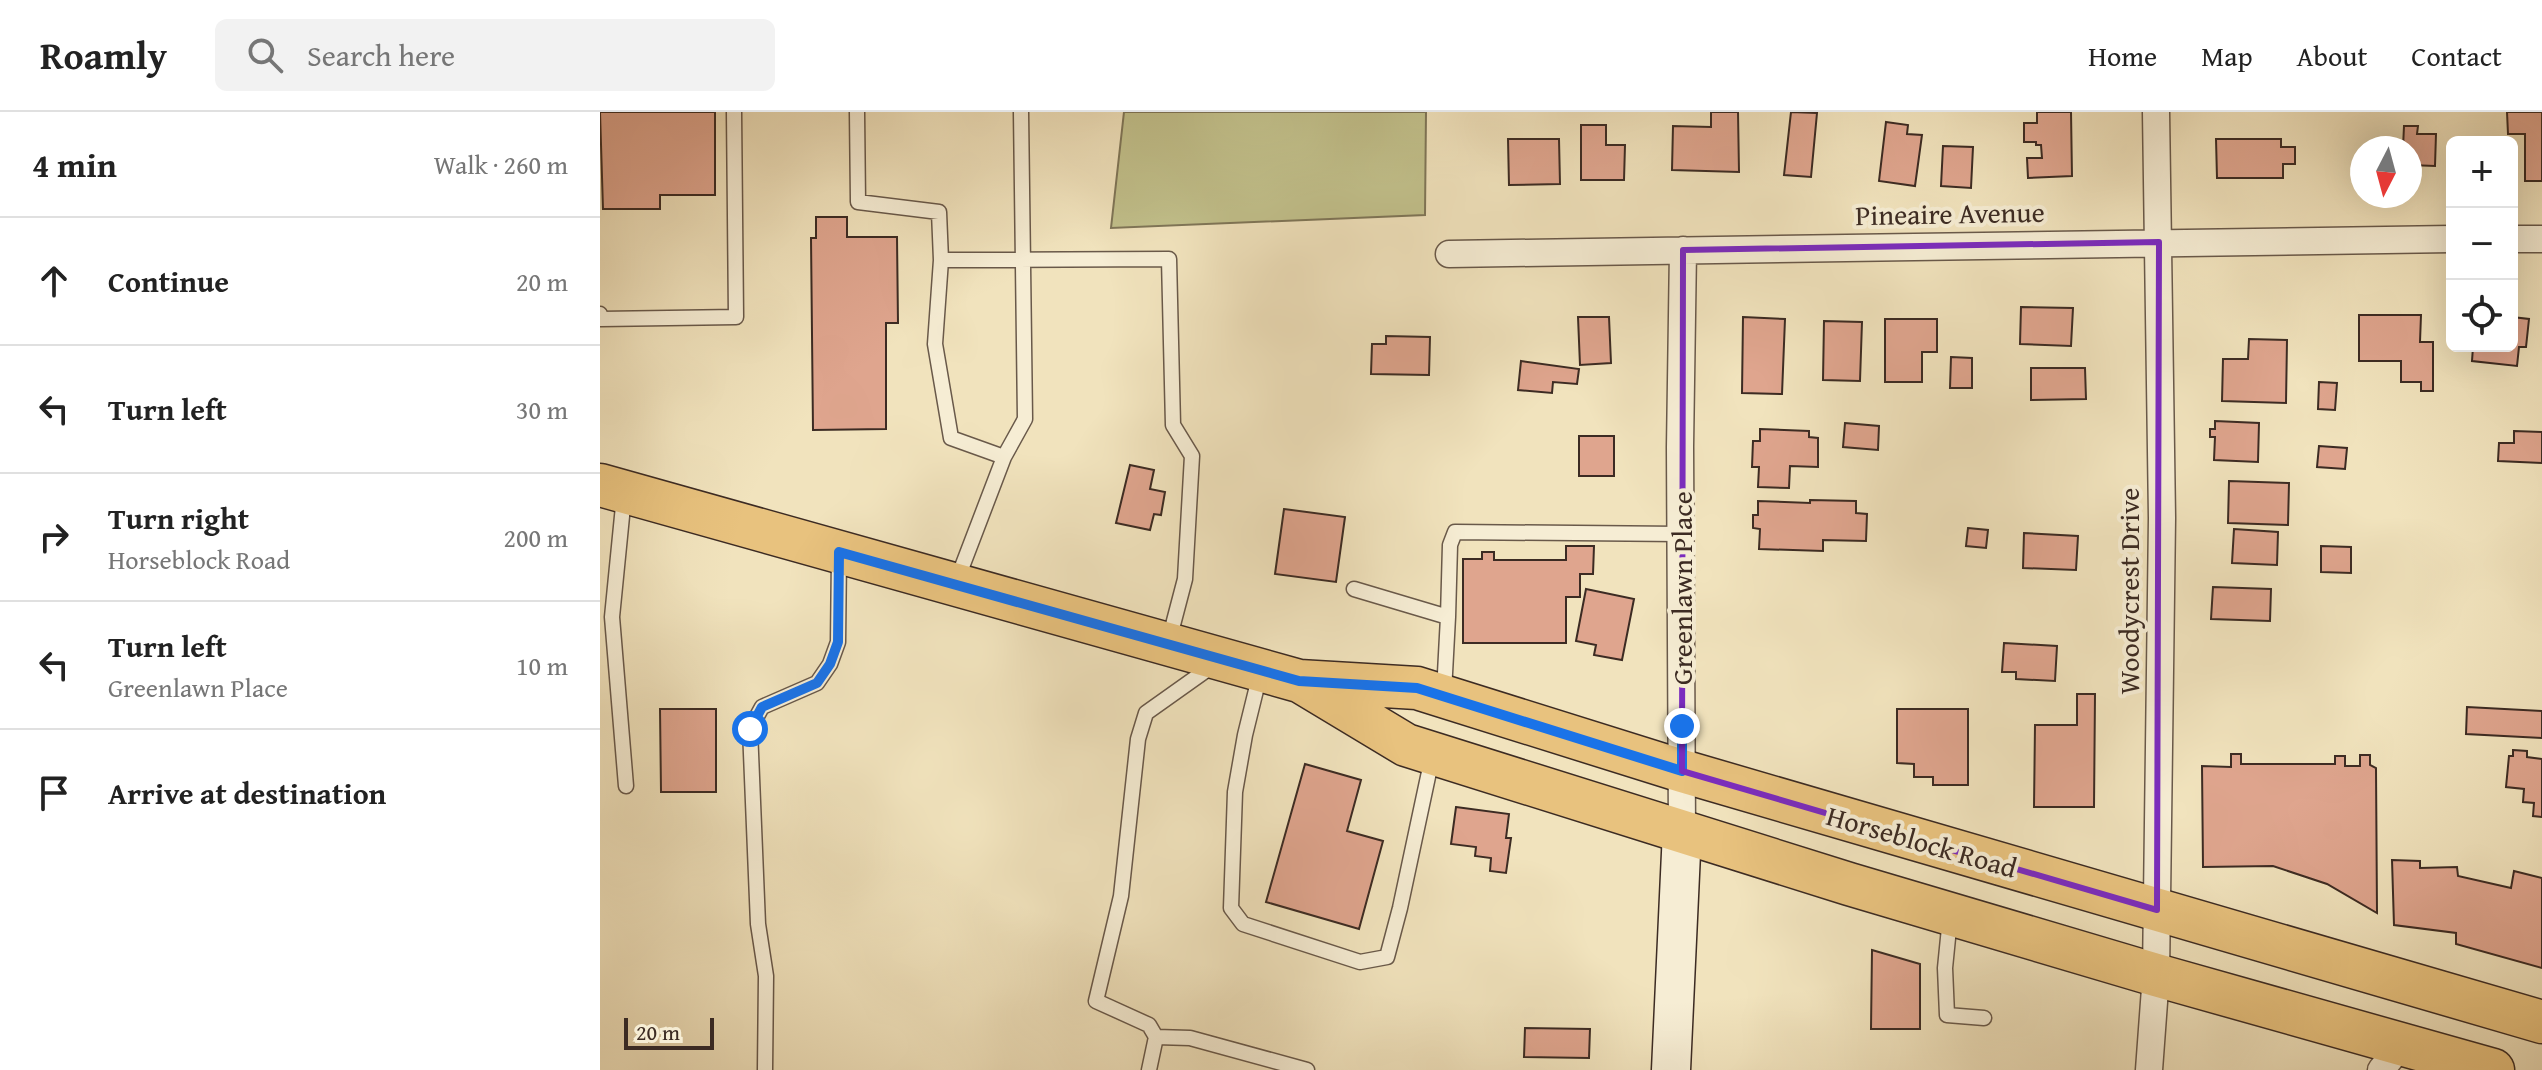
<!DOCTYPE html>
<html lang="en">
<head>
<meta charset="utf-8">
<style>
  :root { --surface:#fff; --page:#f2f2f2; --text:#222; --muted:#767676; --line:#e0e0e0 }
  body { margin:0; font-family:"Gentium Book Plus",serif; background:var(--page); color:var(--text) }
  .controls { position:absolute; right:24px; top:24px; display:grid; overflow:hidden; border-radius:12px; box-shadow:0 8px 32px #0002 }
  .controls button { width:72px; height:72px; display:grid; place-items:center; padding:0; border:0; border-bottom:2px solid var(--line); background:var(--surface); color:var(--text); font:40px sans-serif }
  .compass { position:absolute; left:1750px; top:24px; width:72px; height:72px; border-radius:50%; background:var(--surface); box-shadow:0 8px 32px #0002; rotate:186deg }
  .scale { position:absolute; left:24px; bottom:20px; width:90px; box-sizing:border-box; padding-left:8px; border:4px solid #3c2b23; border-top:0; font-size:22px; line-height:28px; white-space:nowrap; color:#3c2b23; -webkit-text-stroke:6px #f6edd4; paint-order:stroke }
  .stop { position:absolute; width:24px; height:24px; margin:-18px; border:6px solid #1a73e8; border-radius:50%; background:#fff }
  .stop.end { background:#1a73e8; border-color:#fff; box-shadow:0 2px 8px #0008 }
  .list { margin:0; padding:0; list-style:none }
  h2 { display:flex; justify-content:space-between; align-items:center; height:104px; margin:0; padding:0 32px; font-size:34px }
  h2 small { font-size:26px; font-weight:400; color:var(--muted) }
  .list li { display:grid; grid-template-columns:52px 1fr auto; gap:24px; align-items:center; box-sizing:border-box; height:128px; padding:0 32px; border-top:2px solid var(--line) }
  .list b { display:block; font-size:30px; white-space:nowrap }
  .list p { margin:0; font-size:26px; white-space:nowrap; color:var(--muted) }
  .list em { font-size:26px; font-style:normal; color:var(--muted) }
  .icon { flex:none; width:44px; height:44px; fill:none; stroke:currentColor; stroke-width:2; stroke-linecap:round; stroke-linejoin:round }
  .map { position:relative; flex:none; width:1942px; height:958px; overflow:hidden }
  header { display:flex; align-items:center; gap:48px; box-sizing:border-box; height:112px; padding:0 40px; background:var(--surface); border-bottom:2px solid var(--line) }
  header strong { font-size:38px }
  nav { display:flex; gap:44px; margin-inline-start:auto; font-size:28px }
  .search { width:560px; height:72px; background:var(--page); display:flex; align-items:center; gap:20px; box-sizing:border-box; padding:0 28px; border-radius:12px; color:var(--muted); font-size:30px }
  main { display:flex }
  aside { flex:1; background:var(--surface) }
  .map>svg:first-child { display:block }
</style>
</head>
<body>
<header>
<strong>Roamly</strong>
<div class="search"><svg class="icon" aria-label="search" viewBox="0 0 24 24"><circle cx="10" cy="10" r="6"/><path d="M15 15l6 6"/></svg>Search here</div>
<nav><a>Home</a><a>Map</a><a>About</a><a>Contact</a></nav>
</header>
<main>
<aside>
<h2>4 min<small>Walk · 260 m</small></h2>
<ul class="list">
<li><svg class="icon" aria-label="ahead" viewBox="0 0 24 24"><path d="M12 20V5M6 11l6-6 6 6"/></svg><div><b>Continue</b></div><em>20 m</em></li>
<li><svg class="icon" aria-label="left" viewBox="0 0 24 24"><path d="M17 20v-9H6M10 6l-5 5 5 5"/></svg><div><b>Turn left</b></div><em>30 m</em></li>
<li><svg class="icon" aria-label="right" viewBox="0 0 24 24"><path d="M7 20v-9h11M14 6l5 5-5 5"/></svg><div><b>Turn right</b><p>Horseblock Road</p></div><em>200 m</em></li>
<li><svg class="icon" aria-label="left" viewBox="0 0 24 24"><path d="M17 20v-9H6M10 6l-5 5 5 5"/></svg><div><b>Turn left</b><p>Greenlawn Place</p></div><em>10 m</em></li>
<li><svg class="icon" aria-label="arrive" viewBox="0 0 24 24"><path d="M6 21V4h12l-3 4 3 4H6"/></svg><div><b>Arrive at destination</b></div></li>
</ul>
</aside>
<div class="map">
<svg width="1942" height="958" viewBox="0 0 1942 958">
  <rect width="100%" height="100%" fill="#f1e3bd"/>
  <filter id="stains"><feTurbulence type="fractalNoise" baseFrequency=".0025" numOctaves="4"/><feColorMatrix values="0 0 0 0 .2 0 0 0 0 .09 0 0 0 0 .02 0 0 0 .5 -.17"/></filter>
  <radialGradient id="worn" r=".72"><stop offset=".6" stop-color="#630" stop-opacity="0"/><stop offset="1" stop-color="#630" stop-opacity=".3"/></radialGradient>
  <path fill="#c2c18c" stroke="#7f7658" stroke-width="2" d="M524 0H826L825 103 511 116Z"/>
  <path fill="#dfa58e" stroke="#3c2b23" stroke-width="2" d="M0 0H115V83H60V97H3Z
    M1111 0H1138L1139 60 1072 58 1073 14 1111 15Z
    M1191 0 1217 1 1211 65 1184 63Z
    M1437 0H1471L1472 64 1428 66 1427 46H1442L1441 33H1436V30H1424V11H1437Z
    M1907 0H1942V69H1925V22H1908Z
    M1286 10 1308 13 1307 22 1322 23 1315 74 1279 69Z
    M981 13H1006V33H1025L1024 68H981Z
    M1804 14H1818L1817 22H1836L1835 54 1810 53V36H1803Z
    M908 27H959L960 72 909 73Z
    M1616 27H1681V35H1695V52H1683V66H1617Z
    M1343 34 1373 35 1371 76 1341 74Z
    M216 105H247V125H297L298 211H286V317L213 318 211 126H216Z
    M1421 195 1473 196 1471 234 1420 232Z
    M1759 203H1821L1820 230H1833V279H1821V270H1801V249H1759Z
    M978 205H1009L1011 251 980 253Z
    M1143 205 1185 207 1182 282 1142 281Z
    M1912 205 1929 207 1926 235H1919L1917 254 1872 249 1873 235 1867 234H1912Z
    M1285 207H1337V240H1322V270H1285Z
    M1224 209 1262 210 1260 269 1223 268Z
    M786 224 830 225 829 263 771 262 772 232H786Z
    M1649 227 1687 228 1686 291 1622 289 1623 247H1648Z
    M1351 245 1372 246V276H1350Z
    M921 249 979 257 977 272 953 270 952 281 918 278Z
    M1431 256H1485L1486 287 1431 288Z
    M1719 270 1737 271 1735 298 1718 297Z
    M1615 309 1659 311 1658 350 1614 348 1615 325H1610V317H1615Z
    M1245 311 1279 314 1278 338 1243 335Z
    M1160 317 1209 319V325L1218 326V355L1190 354 1189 376 1158 375 1159 355H1152L1153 329H1160Z
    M1914 319 1942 320V351L1898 349 1899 331H1914Z
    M979 324H1014V364H979Z
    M1719 334 1747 336 1745 357 1717 355Z
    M530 353 554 358 550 377 565 380 561 403 554 402 550 418 516 411Z
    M1629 369 1689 371 1688 413 1628 411Z
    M1210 388 1256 389V401L1267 402 1266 429 1223 428V439L1159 437 1160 417 1153 416V403H1158V389L1210 391Z
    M684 397 745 405 736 470 675 462Z
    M1368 416 1388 418 1386 436 1366 434Z
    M1634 417 1678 420 1677 453 1632 451Z
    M1424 421 1478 424 1476 458 1423 456Z
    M966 434H994L993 462H980V485H966V531H863V447H882V440H894V448H966Z
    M1721 434 1751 435V461L1721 460Z
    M1613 475 1671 477 1670 509 1611 507Z
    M986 477 1034 487 1022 548 994 543 996 533 976 529Z
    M1404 531 1457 534 1455 569 1416 567V560H1402Z
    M1477 582H1495L1494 695H1434L1435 613H1477Z
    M1867 595 1942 599V626L1866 622Z
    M60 597H116V680H61Z
    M1297 597H1368V673H1333V665H1314V652L1297 651Z
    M1913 638 1927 639V645L1942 647V705L1933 704 1934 691 1923 690 1924 677 1906 675 1909 644H1913Z
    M1631 642H1641V652H1735V644H1745V654H1760V643H1770V653L1776 656 1777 801 1727 772 1673 754 1603 755 1602 654 1631 655Z
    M705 652 761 668 747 719 783 729 759 817 666 790Z
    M856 695 909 702 906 726H911L906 761 890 759 891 746 875 744 876 735 851 732Z
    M1792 748 1820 749V756L1857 755 1858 764 1911 776 1914 759 1942 766V856L1856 832V821L1794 813Z
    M1272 838 1320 852V917H1271Z
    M925 916 990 917 989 946 924 945Z"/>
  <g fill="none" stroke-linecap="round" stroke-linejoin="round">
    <defs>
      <path id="lane" d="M257 0 258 90 339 100 341 148
        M0 202 1 207 136 205 134 0
        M404 345 425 307 421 0
        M24 384 12 505 26 674
        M357 468 404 345 351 326 335 232 341 148 569 147 573 313 592 344 585 467 569 528
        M754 477 848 505 850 433 855 420 1080 422
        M660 562 645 623 635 680 631 796 643 812 760 850 787 845 800 796 832 646
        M844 580 848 505
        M1350 806 1345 856 1347 903 1384 906
        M556 925 590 926 707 958
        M165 958 166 864 158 812 150 617 162 595 217 571 230 552 238 530 239 444
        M549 958 556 925 549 913 496 889 521 784 538 627 546 601 615 552"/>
      <path id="street" d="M1912 127H1942
        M849 142 1852 127
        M1082 719 1080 335 1083 138
        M1549 958 1556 863 1562 406 1556 0
        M1781 958 1802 932"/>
      <path id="secondary" d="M1071 958 1082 719"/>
      <path id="primary" d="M0 373 699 569 817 576 1082 659 1942 910
        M703 571 806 633 1249 772 1556 863 1893 958"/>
    </defs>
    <use href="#lane" stroke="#69594a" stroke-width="17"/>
    <use href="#street" stroke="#69594a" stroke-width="29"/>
    <use href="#secondary" stroke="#3c2b23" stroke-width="41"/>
    <use href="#primary" stroke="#3c2b23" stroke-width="45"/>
    <use href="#lane" stroke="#f6edd4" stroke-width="14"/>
    <use href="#street" stroke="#f6edd4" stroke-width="26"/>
    <use href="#secondary" stroke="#f6edd4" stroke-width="38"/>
    <use href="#primary" stroke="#e8c27e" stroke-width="42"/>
  </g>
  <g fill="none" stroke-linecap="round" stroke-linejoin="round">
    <path stroke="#1a73e8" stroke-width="10" d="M150 617 162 595 217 571 230 552 238 530 239 440 699 569 817 576 1082 659V614"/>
  </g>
  <path fill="none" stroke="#7b2cbf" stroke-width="6" stroke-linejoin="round" d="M1559 130 1557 798 1082 659 1083 138Z"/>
  <g text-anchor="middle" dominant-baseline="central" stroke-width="8" stroke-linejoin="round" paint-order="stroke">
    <g font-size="28" fill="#3c2b23" stroke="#f6edd4">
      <text transform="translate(1350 101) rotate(-1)">Pineaire Avenue</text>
      <text transform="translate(1081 476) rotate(-90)">Greenlawn Place</text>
      <text transform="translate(1528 479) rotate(-90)">Woodycrest Drive</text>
      <text transform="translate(1322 729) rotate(16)">Horseblock Road</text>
    </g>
  </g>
  <rect width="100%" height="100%" filter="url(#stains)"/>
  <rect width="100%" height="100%" fill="url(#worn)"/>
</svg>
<div class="controls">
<button>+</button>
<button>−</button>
<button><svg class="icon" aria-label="locate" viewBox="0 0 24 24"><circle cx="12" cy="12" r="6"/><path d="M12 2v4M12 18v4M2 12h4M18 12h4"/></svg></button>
</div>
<svg class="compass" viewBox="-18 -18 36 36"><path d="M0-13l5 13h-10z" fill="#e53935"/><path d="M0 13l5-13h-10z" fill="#767676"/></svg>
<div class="scale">20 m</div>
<div class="stop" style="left:150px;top:617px"></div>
<div class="stop end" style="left:1082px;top:614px"></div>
</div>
</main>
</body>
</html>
